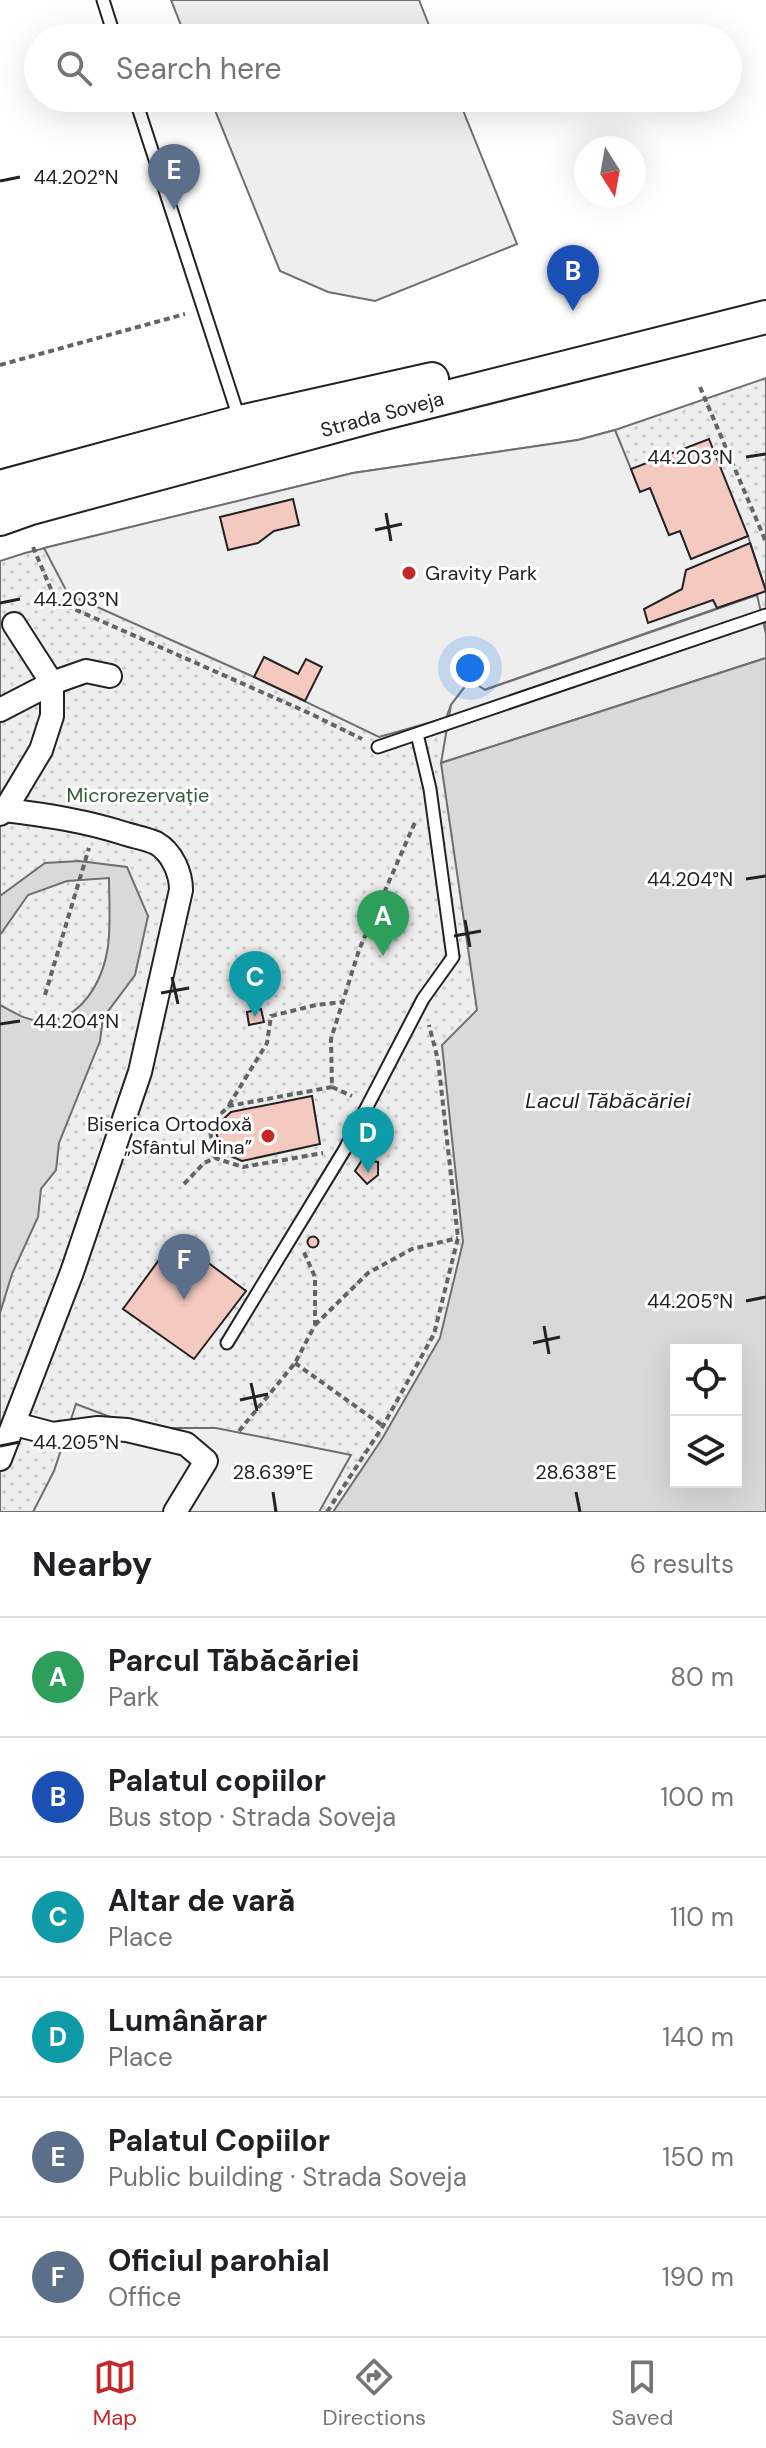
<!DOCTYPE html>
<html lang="en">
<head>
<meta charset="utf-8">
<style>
  :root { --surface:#fff; --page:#f2f2f2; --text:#202124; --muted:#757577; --line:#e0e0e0; --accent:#c62828 }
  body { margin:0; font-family:"DM Sans",sans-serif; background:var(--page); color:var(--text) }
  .controls { position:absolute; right:24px; bottom:24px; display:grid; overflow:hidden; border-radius:0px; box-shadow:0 8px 32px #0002 }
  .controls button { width:72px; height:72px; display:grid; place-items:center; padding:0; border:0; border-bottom:2px solid var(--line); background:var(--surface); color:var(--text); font:40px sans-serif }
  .compass { position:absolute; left:574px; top:136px; width:72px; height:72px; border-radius:50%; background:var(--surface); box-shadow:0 8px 32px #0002; rotate:169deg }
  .you { position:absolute; left:470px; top:668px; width:28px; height:28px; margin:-20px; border:6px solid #fff; border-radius:50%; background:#1a73e8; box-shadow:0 0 0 12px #1a73e833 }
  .badge { display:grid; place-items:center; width:52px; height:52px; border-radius:50%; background:var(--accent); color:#fff; font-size:26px; font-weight:700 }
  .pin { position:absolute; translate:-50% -66px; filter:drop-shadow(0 2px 4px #0008) }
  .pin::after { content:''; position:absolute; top:42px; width:28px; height:24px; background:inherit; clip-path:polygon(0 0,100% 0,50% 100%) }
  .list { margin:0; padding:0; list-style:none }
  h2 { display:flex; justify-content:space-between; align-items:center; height:104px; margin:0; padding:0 32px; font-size:34px }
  h2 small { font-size:26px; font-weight:400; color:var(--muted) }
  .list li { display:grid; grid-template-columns:52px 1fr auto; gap:24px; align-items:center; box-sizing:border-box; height:120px; padding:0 32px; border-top:2px solid var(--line) }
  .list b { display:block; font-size:30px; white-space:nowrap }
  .list p { margin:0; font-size:26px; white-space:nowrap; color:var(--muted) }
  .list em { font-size:26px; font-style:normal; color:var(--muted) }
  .icon { flex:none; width:44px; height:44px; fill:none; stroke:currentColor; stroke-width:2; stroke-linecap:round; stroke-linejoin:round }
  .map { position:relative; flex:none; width:766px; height:1512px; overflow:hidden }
  .search { position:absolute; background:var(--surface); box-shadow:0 8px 32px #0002; left:24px; right:24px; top:24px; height:88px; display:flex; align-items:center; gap:20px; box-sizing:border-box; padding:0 28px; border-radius:44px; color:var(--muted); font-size:30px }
  .sheet { height:824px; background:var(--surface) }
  nav { display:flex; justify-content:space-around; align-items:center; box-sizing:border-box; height:112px; border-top:2px solid var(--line); background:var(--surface); font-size:22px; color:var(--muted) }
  nav a { display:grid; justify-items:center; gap:4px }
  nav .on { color:var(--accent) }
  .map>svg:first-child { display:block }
</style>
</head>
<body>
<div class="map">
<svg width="766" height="1512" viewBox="0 0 766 1512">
  <defs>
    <pattern id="park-dots" width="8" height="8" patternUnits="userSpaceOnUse" patternTransform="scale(2)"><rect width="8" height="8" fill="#eee"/><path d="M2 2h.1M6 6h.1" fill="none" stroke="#ccc" stroke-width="1.8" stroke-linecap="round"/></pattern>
  </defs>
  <rect width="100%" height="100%" fill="#fff"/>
  <path fill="url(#park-dots)" stroke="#6f6f6f" stroke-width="2" fill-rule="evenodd" d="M766 378V1512H0V561L25 553 353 473 578 440 615 430ZM676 1350H736V1482H676Z"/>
  <path fill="#eee" stroke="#6f6f6f" stroke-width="2" d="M171 0H419L434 38H186Z
    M210 98H458L517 244 375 301 328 292 280 271Z
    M615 430 640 491 650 488 669 535 680 531 691 559 748 536 766 591 484 690 470 680 451 705 446 718 379 737 254 677 68 594 44 548 353 473 578 440Z
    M76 1404 139 1428H216L351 1455 319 1512H33L54 1471Z"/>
  <path fill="#ededed" stroke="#6f6f6f" stroke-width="2" d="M757 595 766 634V658L441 763 451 705 470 680 485 690Z"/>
  <path fill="#d9d9d9" stroke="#6f6f6f" stroke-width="2" fill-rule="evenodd" d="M766 658V1512H333L382 1439 440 1338 463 1242 442 1045 477 1010 441 763ZM676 1350H736V1482H676Z
    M79 861 127 867 148 916 135 975 103 1018 100 1041 59 1143 56 1170 41 1189 38 1217 12 1274 0 1313V1005C13 1012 25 1020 40 1021 81 1023 103 981 108 946 111 924 109 900 109 878L67 881 28 895 0 935V896L45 863Z"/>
  <path fill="#f3c9c0" stroke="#222" stroke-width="2" d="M709 439 748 536 691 559 680 531 669 535 650 488 640 492 631 469Z
    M293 499 299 525 274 531 258 543 228 550 220 517Z
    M750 543 766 591 717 608 713 600 648 623 644 609 682 589 686 570Z
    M264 657 298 674 306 659 322 667 305 701 254 677Z
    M261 1009 264 1022 249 1025 247 1012Z
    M312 1096 320 1144 242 1161 221 1152 215 1127 231 1112Z
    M362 1160 378 1162V1175L367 1184 355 1171Z
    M307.5 1242a5.5 5.5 0 1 1 11 0a5.5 5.5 0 1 1-11 0Z
    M175 1238 246 1291 194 1359 123 1309Z"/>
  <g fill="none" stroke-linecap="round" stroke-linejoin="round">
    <defs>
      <path id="lane" d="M103 0 115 38
        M135 98 240 421
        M378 747 766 615
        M227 1343 345 1149 423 999 453 957 430 789 417 734"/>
      <path id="street" d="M0 710 52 683 86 671 110 676
        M5 810 41 750 52 716V683L14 624
        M0 814 5 810C46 815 86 821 126 834 136 837 147 839 156 843 172 852 181 873 181 890L140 1072 72 1272 0 1459
        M15 1424 53 1434 98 1428 127 1430 186 1444 206 1461 175 1512"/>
      <path id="secondary" d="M0 487 240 422 432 379
        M0 519 31 508 376 415 766 317"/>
    </defs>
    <use href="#lane" stroke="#222" stroke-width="15"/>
    <use href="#street" stroke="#222" stroke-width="26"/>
    <use href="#secondary" stroke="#222" stroke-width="36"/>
    <path stroke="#646464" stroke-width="4" stroke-dasharray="6 4" stroke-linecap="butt" d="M0 365 185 314
      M700 387 766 542
      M33 547 56 601 309 713 362 739
      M45 995 89 848
      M332 1087 352 1096
      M229 1105 267 1043 271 1016 316 1005 343 1002
      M215 1158 209 1125 229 1106 332 1087 331 1039 359 950 416 820
      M184 1184 204 1163 215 1158 243 1167 323 1153
      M315 1325 368 1273 412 1249 458 1238
      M295 1363 383 1426
      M239 1431 295 1363 315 1325V1277L303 1250
      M327 1512 383 1426 434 1334 458 1238 438 1060 429 1025"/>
    <use href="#lane" stroke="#fff" stroke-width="11"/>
    <use href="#street" stroke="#fff" stroke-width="22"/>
    <use href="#secondary" stroke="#fff" stroke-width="32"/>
  </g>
  <path fill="none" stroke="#222" stroke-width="3" d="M0 181 20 177M746 457 766 454M386 513 391 541M375 530 402 524M0 603 20 599M746 879 766 876M465 920 470 947M454 936 481 931M172 977 178 1004M161 993 189 988M0 1024 20 1021M746 1301 766 1297M544 1326 549 1354M533 1343 560 1337M251 1383 257 1411M240 1400 268 1394M0 1446 20 1442M273 1492 276 1512M576 1492 580 1512"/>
  <g fill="#c62828" stroke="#fff" stroke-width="3">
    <circle cx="409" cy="573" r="8"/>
    <circle cx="268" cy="1136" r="8"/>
  </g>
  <g text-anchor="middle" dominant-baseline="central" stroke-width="6" stroke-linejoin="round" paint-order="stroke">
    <g font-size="20" fill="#222" stroke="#fff">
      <text transform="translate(382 414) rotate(-15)">Strada Soveja</text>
    </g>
    <g font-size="20" fill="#222" stroke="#fff" text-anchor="start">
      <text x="425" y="573">Gravity Park</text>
      <text x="252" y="1124" text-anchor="end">Biserica Ortodoxă<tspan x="252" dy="23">„Sfântul Mina”</tspan></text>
    </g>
    <g font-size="20" fill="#2f5e38" stroke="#fff">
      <text x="138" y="795">Microrezervație</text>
    </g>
    <g font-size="22" font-style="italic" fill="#222" stroke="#fff">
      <text x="608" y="1100">Lacul Tăbăcăriei</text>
    </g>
  </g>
  <g font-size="20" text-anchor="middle" fill="#222" stroke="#fff" stroke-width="6" stroke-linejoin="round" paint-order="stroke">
    <text x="76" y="184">44.202°N</text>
    <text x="690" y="464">44.203°N</text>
    <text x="76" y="606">44.203°N</text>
    <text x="690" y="886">44.204°N</text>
    <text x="76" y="1028">44.204°N</text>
    <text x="690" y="1308">44.205°N</text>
    <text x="76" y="1449">44.205°N</text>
    <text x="273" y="1479">28.639°E</text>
    <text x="576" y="1479">28.638°E</text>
  </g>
</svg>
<div class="controls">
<button><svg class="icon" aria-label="locate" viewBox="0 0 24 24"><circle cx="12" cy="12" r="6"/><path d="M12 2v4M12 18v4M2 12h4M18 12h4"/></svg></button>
<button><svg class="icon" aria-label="layers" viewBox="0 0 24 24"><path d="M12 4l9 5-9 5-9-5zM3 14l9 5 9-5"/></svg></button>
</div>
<svg class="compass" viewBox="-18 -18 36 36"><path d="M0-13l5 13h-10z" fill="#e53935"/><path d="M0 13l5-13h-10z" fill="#757577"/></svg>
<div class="you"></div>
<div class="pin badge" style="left:383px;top:956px;background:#2e9e5b">A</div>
<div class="pin badge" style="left:573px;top:311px;background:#1a4fb4">B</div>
<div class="pin badge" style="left:255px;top:1017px;background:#0f9aa8">C</div>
<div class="pin badge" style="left:368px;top:1173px;background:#0f9aa8">D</div>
<div class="pin badge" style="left:174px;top:210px;background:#5c6f8a">E</div>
<div class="pin badge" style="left:184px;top:1300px;background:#5c6f8a">F</div>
<div class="search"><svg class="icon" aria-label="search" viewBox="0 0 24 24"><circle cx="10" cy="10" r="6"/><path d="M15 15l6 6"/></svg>Search here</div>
</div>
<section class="sheet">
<h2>Nearby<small>6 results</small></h2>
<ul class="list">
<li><span class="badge" style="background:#2e9e5b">A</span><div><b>Parcul Tăbăcăriei</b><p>Park</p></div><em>80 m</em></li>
<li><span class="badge" style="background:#1a4fb4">B</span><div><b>Palatul copiilor</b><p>Bus stop · Strada Soveja</p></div><em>100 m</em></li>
<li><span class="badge" style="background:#0f9aa8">C</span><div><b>Altar de vară</b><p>Place</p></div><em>110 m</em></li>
<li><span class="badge" style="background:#0f9aa8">D</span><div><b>Lumânărar</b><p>Place</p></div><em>140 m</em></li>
<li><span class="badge" style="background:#5c6f8a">E</span><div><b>Palatul Copiilor</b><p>Public building · Strada Soveja</p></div><em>150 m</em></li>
<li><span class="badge" style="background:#5c6f8a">F</span><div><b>Oficiul parohial</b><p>Office</p></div><em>190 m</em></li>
</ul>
</section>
<nav>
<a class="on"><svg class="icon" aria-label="map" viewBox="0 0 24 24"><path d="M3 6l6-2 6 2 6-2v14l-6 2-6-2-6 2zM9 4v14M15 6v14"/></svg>Map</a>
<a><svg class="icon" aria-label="directions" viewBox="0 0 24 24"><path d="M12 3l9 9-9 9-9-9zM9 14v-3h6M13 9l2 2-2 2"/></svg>Directions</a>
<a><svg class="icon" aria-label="saved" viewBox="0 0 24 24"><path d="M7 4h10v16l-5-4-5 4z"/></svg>Saved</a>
</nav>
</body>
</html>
